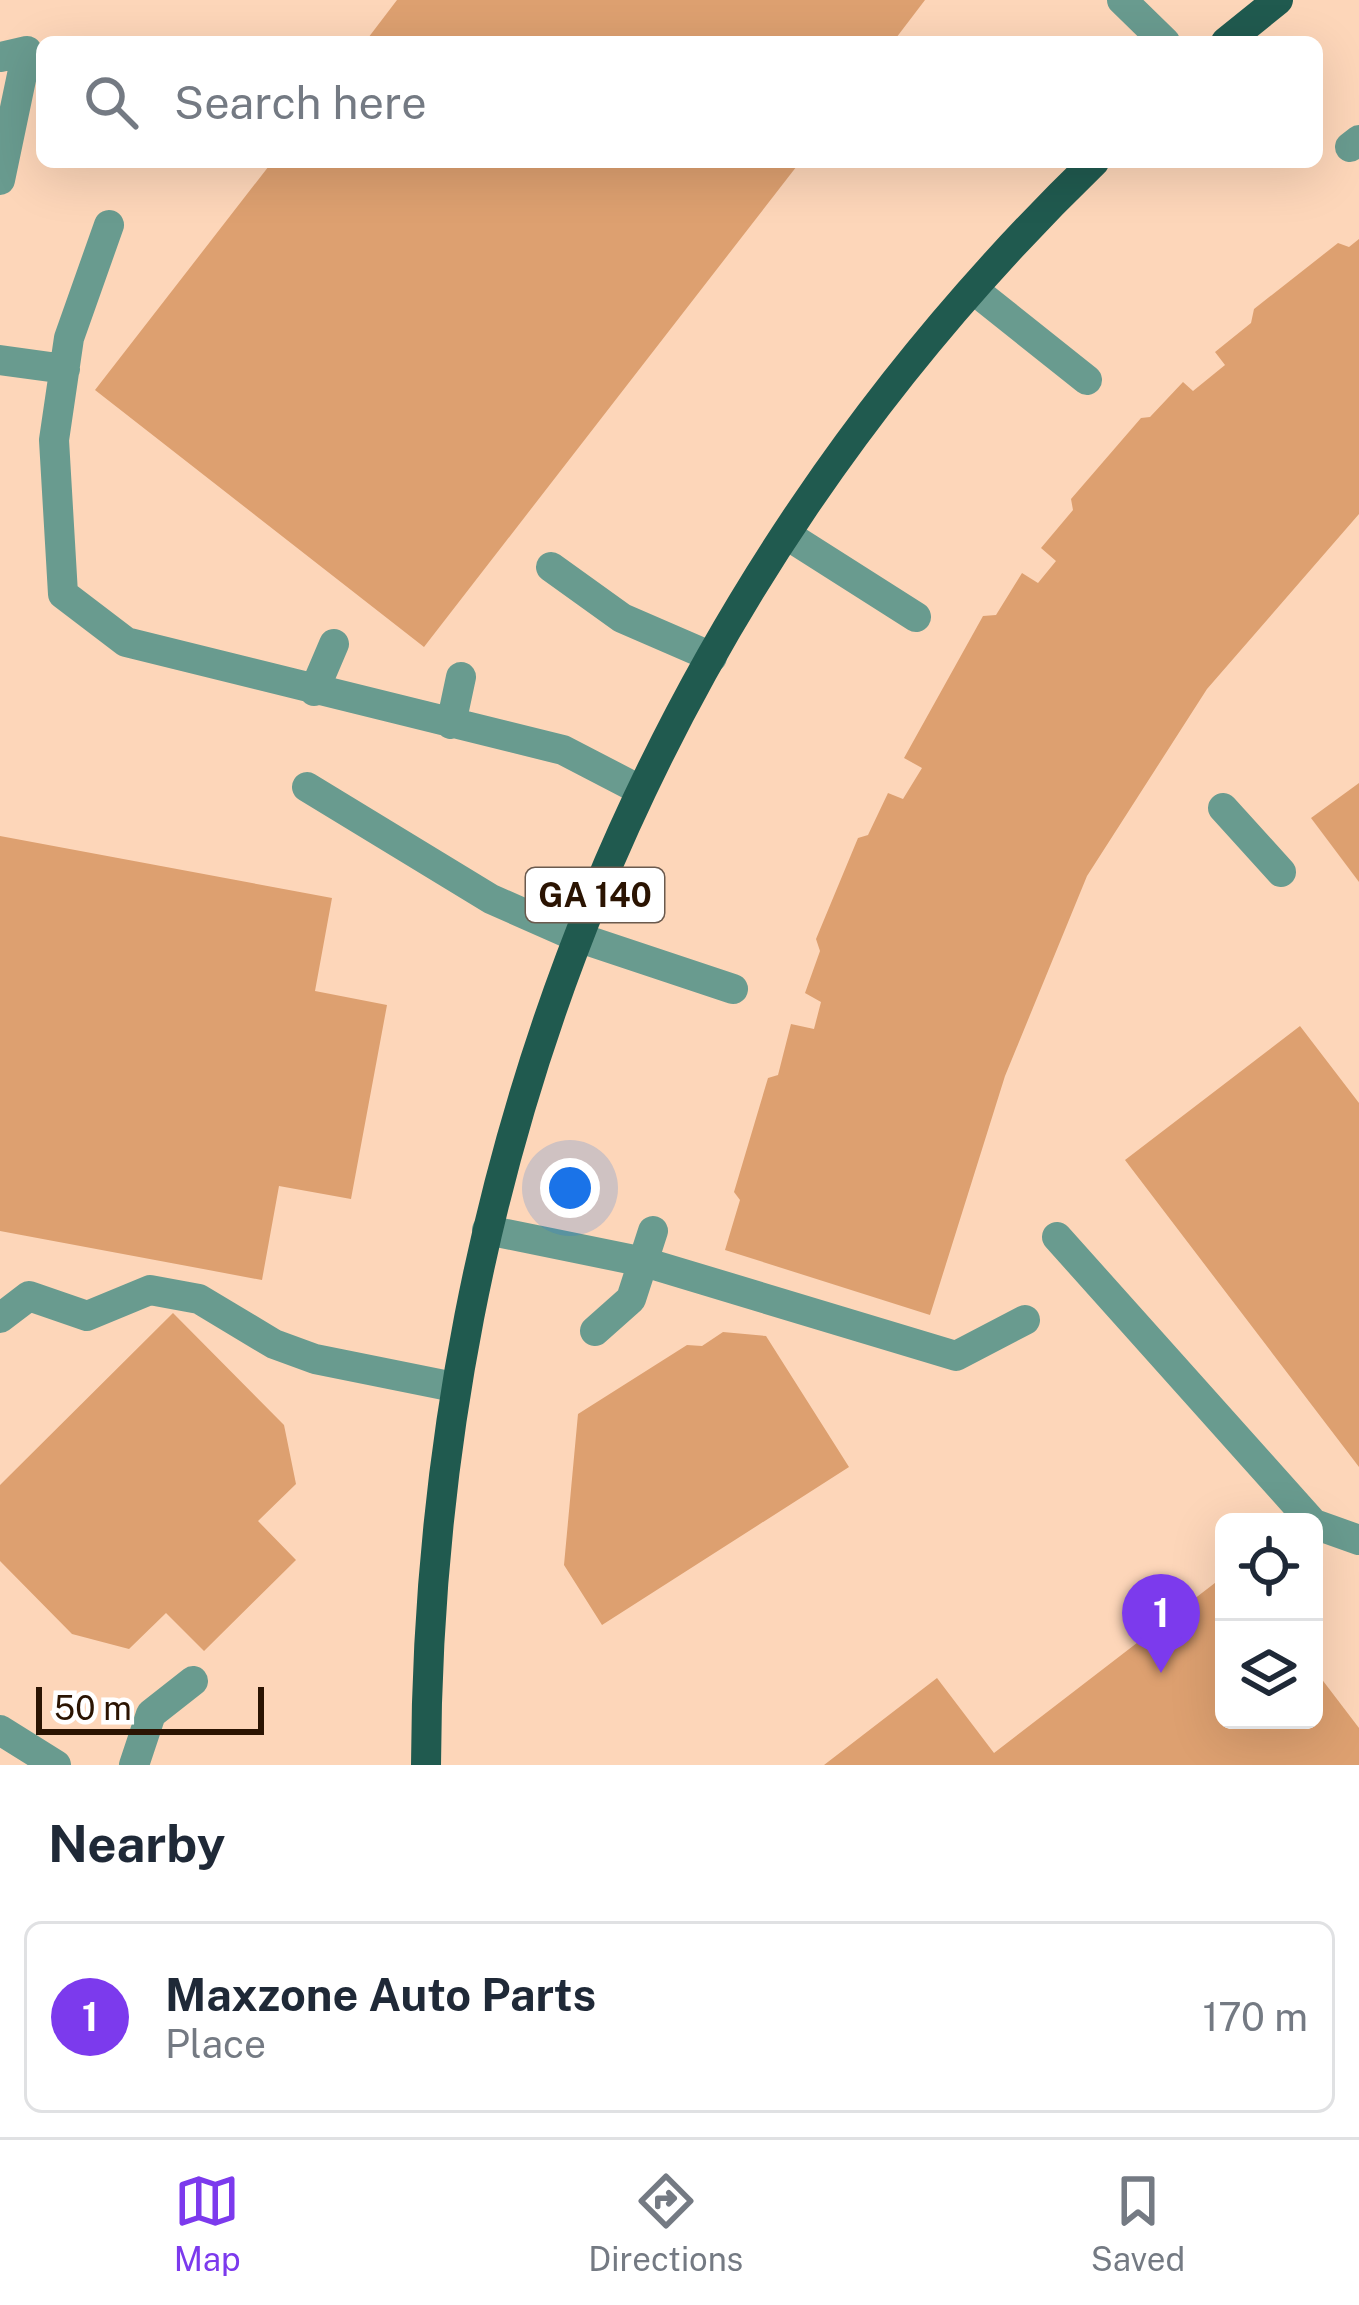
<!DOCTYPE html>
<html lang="en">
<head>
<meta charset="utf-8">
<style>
  :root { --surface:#fff; --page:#f6f6f7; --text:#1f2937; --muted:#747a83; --line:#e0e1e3; --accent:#7c3aed }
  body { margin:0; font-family:"Public Sans",sans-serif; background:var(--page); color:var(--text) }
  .controls { position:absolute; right:36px; bottom:36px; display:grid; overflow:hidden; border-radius:18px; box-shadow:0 12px 48px #0002 }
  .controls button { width:108px; height:108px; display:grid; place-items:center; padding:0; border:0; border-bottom:3px solid var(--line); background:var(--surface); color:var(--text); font:60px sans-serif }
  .scale { position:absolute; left:36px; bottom:30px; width:228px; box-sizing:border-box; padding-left:12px; border:6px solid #2b1402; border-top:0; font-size:33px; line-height:42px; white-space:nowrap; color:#2b1402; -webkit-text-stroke:9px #fff; paint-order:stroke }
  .you { position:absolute; left:570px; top:1188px; width:42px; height:42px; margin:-30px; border:9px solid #fff; border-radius:50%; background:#1a73e8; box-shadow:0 0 0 18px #1a73e833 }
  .badge { display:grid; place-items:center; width:78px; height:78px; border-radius:50%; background:var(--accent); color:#fff; font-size:39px; font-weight:700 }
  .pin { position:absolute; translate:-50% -99px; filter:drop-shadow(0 3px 6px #0008) }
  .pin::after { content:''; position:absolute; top:63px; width:42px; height:36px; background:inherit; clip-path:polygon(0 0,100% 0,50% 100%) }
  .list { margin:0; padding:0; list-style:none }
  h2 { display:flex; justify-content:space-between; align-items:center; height:156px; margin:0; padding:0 48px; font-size:51px }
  h2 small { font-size:39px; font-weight:400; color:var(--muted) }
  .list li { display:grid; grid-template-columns:78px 1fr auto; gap:36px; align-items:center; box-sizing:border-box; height:192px; margin:0 24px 24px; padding:0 24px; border:3px solid var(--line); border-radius:18px }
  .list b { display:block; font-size:45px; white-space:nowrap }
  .list p { margin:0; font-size:39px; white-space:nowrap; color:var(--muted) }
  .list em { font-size:39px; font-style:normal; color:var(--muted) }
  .icon { flex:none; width:66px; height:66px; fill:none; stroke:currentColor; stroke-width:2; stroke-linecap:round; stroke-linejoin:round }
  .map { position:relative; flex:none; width:1359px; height:1765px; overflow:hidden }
  .search { position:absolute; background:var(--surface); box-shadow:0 12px 48px #0002; left:36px; right:36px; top:36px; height:132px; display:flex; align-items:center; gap:30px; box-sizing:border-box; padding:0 42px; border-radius:18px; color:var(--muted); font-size:45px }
  .sheet { height:372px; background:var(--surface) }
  nav { display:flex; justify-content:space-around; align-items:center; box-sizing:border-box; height:168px; border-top:3px solid var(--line); background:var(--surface); font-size:33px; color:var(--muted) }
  nav a { display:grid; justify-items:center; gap:6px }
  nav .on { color:var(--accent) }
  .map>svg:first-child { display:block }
</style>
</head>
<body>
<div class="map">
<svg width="1359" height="1765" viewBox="0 0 1359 1765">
  <rect width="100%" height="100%" fill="#fdd6b9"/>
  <path fill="#dda070" d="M397 0H925L893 42H365Z
    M272 162H800L424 647 95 390Z
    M1359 239V514L1207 689 1087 876 1005 1076 930 1315 725 1250 740 1200 734 1192 768 1078 778 1075 791 1024 814 1029 821 1002 805 993 820 951 816 939 858 838 868 835 888 793 903 799 922 768 904 758 983 616 996 615 1022 573 1038 583 1056 561 1041 548 1073 510 1071 499 1141 418 1150 417 1183 382 1193 391 1225 365 1215 352 1251 323 1254 309 1338 243 1349 247Z
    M1359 783V882L1311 818Z
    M0 836 332 898 315 991 387 1005 351 1199 279 1186 262 1280 0 1231Z
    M1300 1026 1359 1103V1467L1125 1160Z
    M173 1313 284 1425 296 1484 258 1521 296 1560 204 1651 166 1613 129 1649 72 1634 0 1561V1485Z
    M723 1332 766 1336 849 1467 602 1625 564 1565 578 1414 687 1345 702 1346Z
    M1224 1576V1720H1314V1669L1359 1728V1765H824L937 1678 994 1753Z"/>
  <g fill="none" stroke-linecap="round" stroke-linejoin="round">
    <path stroke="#699b8f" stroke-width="30" d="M1122 0 1165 42
      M0 57 27 51 0 180
      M1350 147 1359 140
      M109 225 69 338 54 440 63 594 126 642 563 750 640 790
      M974 290 1087 380
      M0 360 65 369
      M787 535 916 617
      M551 567 622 618 712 657
      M314 691 334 644
      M451 724 461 677
      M307 787 491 899 577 937 733 989
      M1223 808 1281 872
      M487 1230 644 1262 956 1356 1025 1320
      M1057 1237 1312 1522
      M0 1318 29 1296 87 1316 150 1290 199 1299 274 1344 315 1359 454 1387
      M595 1331 631 1299 653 1231
      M1314 1524 1359 1540
      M0 1730 56 1765
      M134 1765 151 1714 193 1681"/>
    <path stroke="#205a4f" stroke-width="30" d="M1226 42 1278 0
      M426 1765C428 1155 653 589 1094 162"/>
  </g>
  <g text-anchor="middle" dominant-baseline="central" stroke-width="10" stroke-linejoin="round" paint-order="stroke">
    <rect fill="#fff" stroke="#6b5a4e" stroke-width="3" x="526" y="868" width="138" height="54" rx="9"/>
    <g font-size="33" font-weight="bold" fill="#2b1402">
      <text x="595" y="895">GA 140</text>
    </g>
  </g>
</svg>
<div class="controls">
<button><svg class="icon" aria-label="locate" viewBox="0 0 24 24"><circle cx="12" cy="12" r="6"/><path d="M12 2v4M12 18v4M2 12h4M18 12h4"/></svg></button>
<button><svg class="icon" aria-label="layers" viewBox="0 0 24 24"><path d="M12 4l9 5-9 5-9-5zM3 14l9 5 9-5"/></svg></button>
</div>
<div class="scale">50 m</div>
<div class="you"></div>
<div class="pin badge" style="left:1161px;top:1673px">1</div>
<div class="search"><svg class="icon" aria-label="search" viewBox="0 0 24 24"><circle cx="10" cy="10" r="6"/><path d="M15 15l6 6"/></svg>Search here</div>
</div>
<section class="sheet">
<h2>Nearby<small></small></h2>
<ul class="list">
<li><span class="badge">1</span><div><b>Maxzone Auto Parts</b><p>Place</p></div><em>170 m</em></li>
</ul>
</section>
<nav>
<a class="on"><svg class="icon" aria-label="map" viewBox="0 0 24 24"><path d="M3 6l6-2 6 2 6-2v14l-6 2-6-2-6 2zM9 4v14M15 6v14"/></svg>Map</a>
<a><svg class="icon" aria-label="directions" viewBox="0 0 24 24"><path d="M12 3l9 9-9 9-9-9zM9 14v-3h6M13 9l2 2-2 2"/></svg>Directions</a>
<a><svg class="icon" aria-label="saved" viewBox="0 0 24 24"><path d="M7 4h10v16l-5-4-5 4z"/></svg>Saved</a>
</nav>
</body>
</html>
